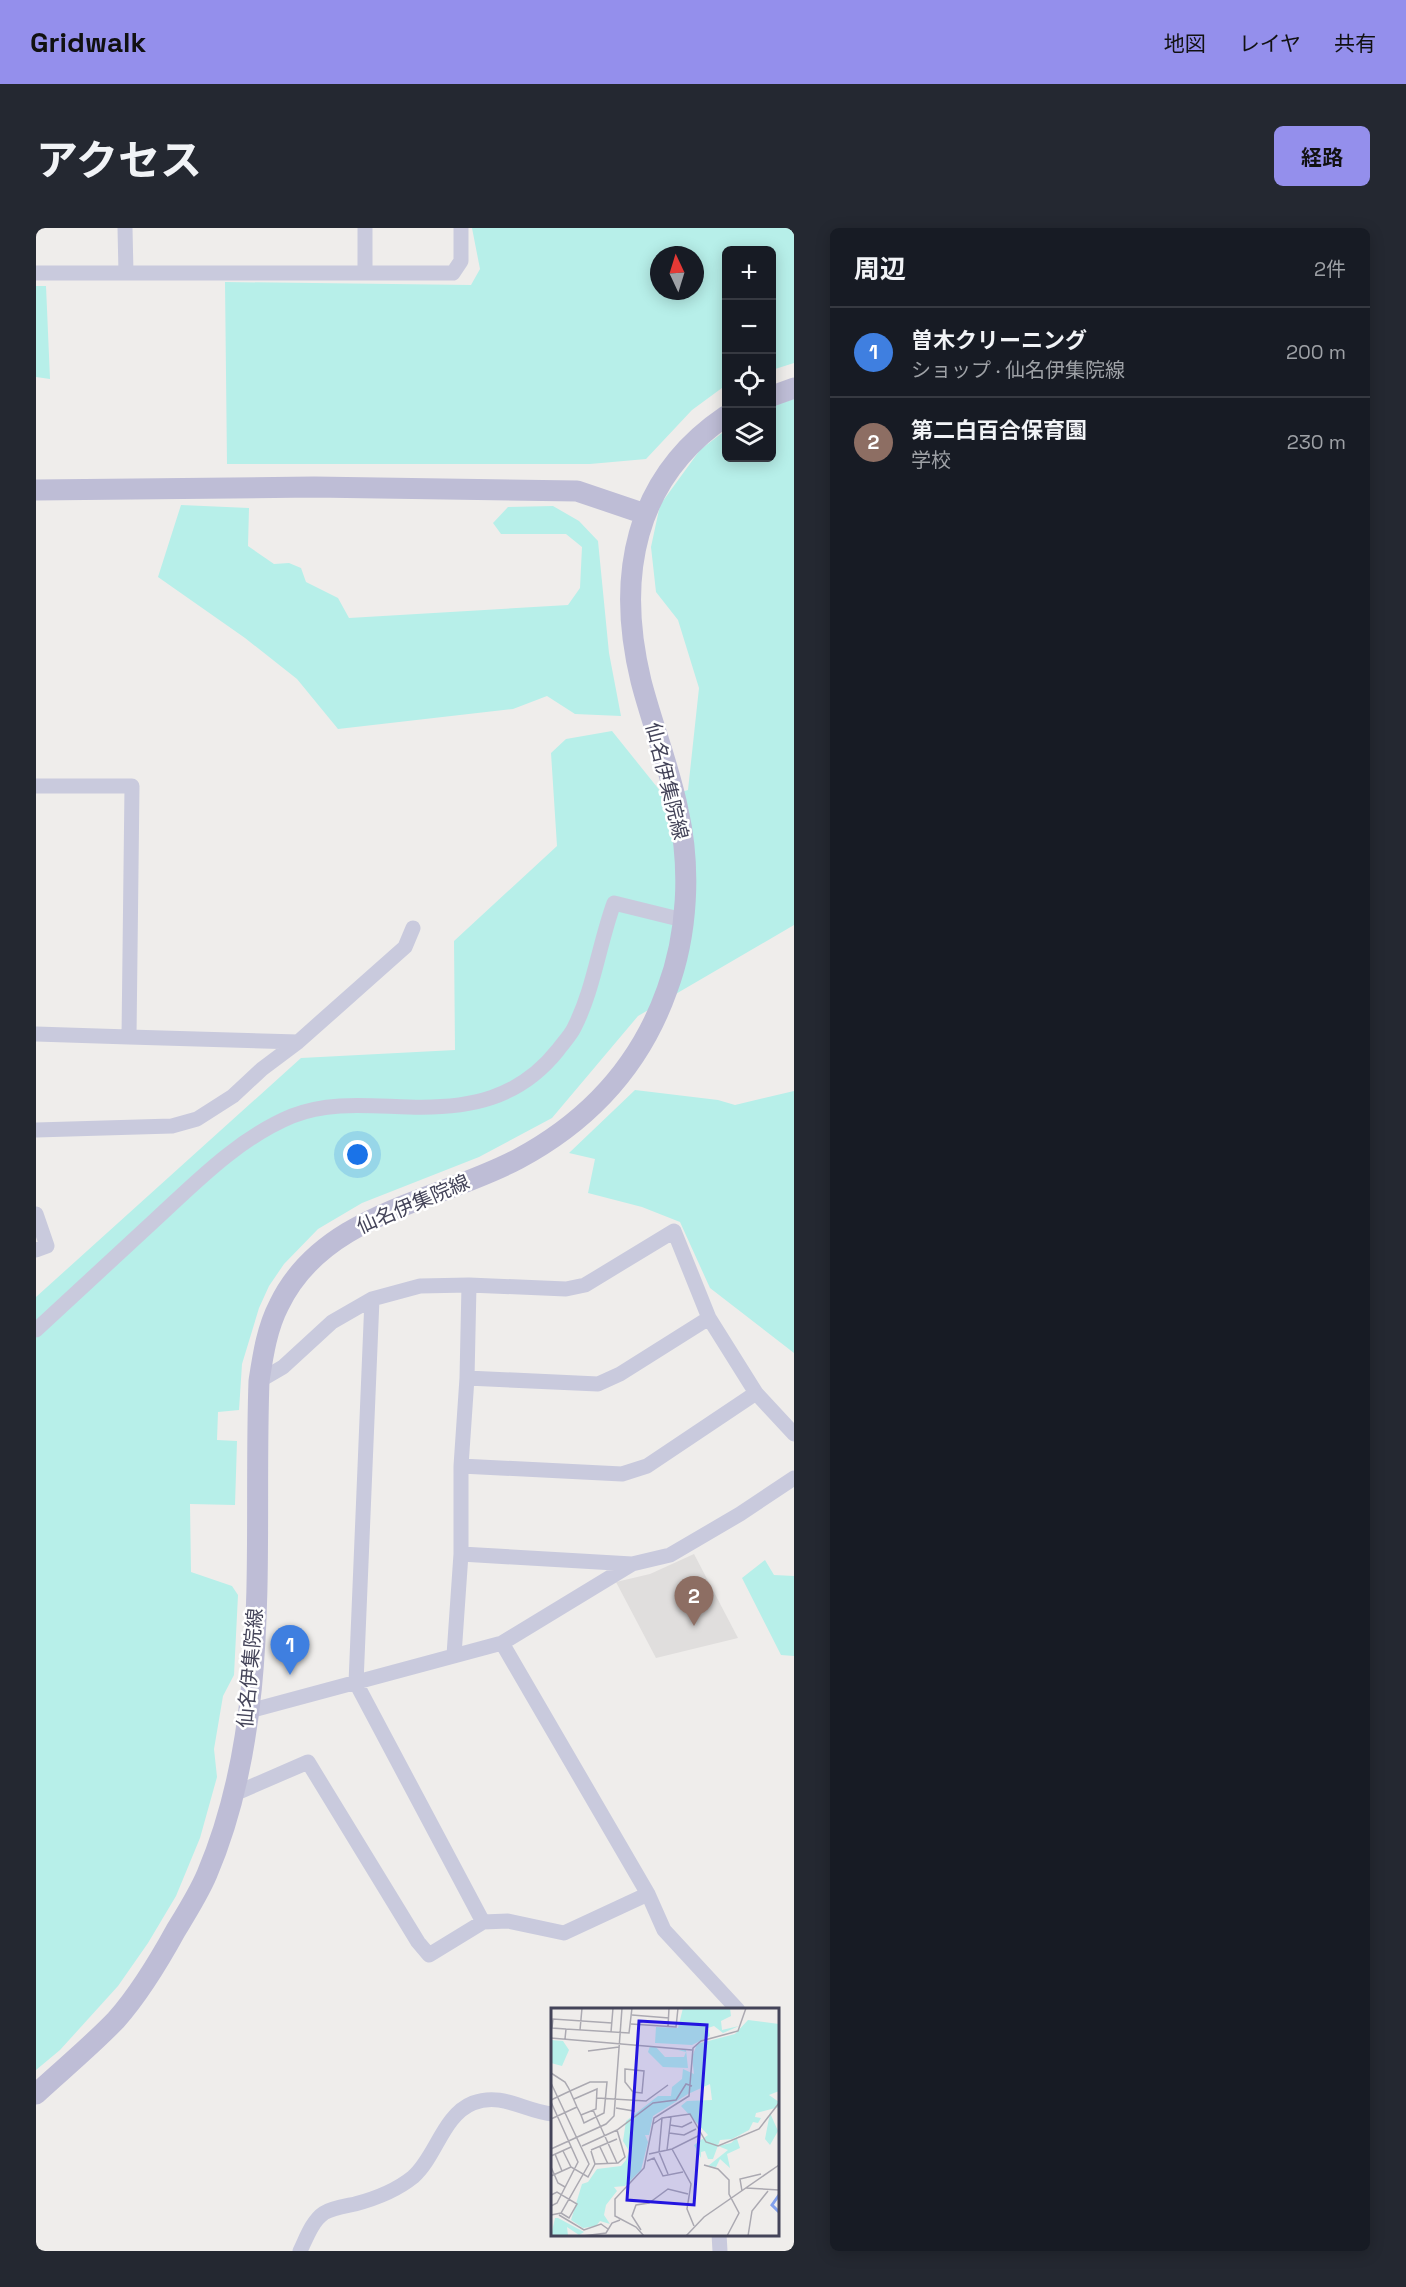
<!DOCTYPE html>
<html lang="ja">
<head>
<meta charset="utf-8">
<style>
  :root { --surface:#171b24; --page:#242831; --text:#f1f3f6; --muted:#9ea1a6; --line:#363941; --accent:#948fec }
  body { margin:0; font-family:"Space Grotesk","Noto Sans JP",sans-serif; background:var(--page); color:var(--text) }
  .controls { position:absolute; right:18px; top:18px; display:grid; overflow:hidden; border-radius:9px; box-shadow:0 3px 15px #0003 }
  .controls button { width:54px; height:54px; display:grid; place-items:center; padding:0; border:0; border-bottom:2px solid var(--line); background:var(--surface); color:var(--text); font:30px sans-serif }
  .compass { position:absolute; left:614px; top:18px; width:54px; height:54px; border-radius:50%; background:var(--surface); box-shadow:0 3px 15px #0003; rotate:356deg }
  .you { position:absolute; left:322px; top:927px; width:21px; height:21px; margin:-15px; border:4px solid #fff; border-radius:50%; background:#1a73e8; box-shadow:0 0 0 9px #1a73e833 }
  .badge { display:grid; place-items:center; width:39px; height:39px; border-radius:50%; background:var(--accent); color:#fff; font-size:20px; font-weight:700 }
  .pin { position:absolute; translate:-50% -50px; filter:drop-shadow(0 2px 3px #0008) }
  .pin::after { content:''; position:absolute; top:32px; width:21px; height:18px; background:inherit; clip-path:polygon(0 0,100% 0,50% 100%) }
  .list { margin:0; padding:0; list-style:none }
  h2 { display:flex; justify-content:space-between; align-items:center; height:78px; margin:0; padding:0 24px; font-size:26px }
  h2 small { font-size:20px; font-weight:400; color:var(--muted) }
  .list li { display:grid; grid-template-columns:39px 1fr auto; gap:18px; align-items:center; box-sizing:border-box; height:90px; padding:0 24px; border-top:2px solid var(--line) }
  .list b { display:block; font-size:22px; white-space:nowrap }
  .list p { margin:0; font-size:20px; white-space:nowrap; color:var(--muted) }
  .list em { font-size:20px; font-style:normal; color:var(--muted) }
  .icon { flex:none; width:33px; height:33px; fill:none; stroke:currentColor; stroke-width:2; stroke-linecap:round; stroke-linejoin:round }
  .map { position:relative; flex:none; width:758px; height:2023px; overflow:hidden; border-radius:9px }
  header { display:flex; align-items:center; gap:36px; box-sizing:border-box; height:84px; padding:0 30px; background:var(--accent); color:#111 }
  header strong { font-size:28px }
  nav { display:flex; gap:33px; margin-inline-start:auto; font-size:21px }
  .intro { display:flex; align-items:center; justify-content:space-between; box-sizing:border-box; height:144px; padding:0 36px }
  h1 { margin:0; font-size:42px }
  .button { padding:15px 27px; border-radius:9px; background:var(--accent); color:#111; font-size:21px; font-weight:700 }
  main { display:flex; gap:36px; padding:0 36px }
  aside { flex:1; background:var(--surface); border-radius:9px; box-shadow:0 3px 15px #0003 }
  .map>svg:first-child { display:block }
</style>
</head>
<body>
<header>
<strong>Gridwalk</strong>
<nav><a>地図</a><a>レイヤ</a><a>共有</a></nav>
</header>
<div class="intro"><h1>アクセス</h1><a class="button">経路</a></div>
<main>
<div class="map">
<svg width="758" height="2023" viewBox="0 0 758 2023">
  <rect width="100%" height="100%" fill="#efedeb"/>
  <path fill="#e0dedd" d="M658 1326 702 1410 620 1430 580 1354 614 1346Z"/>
  <path fill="#b7efe9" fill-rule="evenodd" d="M436 0H758V135L736 142V22H690V157L656 182 610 231 554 236H191L189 54 435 57 444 41ZM623 27H659V63H623Z
    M0 58H10L14 151 0 149Z
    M758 171V697L602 788 516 890 443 929 326 975 282 1001 248 1036 233 1058 223 1080 206 1136 203 1182 182 1184 181 1212 201 1213 199 1277 154 1276 155 1344 196 1358 202 1367 198 1447 187 1468 178 1521 181 1549 164 1610 140 1668 112 1715 82 1758 24 1822 0 1842V1069L265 830 419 822 418 713 521 618 515 525 530 511 576 503 629 569 652 562 663 460 642 392 620 364 615 319 624 277 664 222 690 202V230H736V178Z
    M145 277 213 280 212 318 238 336 253 335 265 340 270 354 302 370 313 390 532 377 544 360 546 319 530 306H465L457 295 472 279 517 278 543 293 562 313 573 425 585 488 539 486 511 468 477 481 302 501 261 451 209 410 122 349Z
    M599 862 682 872 699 877 758 863V1125L674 1060 644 994 606 979 552 965 559 931 533 925Z
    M729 1332 738 1347 758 1348V1428L745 1427 706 1350Z"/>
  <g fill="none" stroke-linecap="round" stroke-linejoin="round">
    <path stroke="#c9cadd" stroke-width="15" d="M89 0 90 45
      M0 45H417L425 33V0
      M329 45V0
      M0 558H96L93 809 0 806
      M93 809 262 814
      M0 902 136 898 161 891 197 868 226 841 262 814 369 719 377 700
      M0 986 11 1018 0 1022
      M336 1071 320 1455 447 1694
      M0 1102C40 1065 80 1028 120 991 161 953 203 910 256 888 293 873 334 878 373 879 433 881 483 871 522 822 527 815 534 808 538 800 558 761 563 716 578 675L647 692
      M431 1150 562 1156 584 1146 673 1090
      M223 1153 247 1139 296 1094 336 1071 384 1058 433 1057 530 1061 549 1057 638 1003 673 1090 720 1165 758 1206
      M425 1238 586 1246 611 1238 720 1165
      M425 1326 596 1336
      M466 1415 612 1666 628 1702 702 1782
      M418 1427 425 1326V1238L431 1150 433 1057
      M213 1483 466 1415 596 1336 634 1327 704 1286 758 1250
      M198 1566 272 1534 382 1714 393 1727 447 1694 472 1693 528 1705 612 1666
      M683 2006 684 2023
      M264 2023C270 2011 276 1993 288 1985 296 1980 310 1978 319 1976 338 1971 361 1962 377 1949 400 1929 407 1887 437 1875 466 1864 488 1883 516 1886"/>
    <path stroke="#bebdd6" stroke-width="21" d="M736 168 758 160
      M0 262 278 259 541 263 609 286
      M0 1866C26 1842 55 1818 80 1792 104 1765 123 1733 140 1702 151 1684 163 1665 171 1646 237 1491 217 1316 223 1153 227 1127 231 1100 243 1077 287 985 401 974 482 931 553 893 604 838 631 762 652 706 655 639 642 582 633 538 616 496 605 453 580 350 597 251 690 188"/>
  </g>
  <g text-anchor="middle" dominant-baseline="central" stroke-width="5" stroke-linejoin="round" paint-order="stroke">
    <g font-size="20" fill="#444459" stroke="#fff">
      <text transform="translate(631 553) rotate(76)">仙名伊集院線</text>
      <text transform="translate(377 976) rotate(-23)">仙名伊集院線</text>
      <text transform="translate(214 1440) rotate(-85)">仙名伊集院線</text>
    </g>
  </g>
  <g transform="translate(515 1780)">
    <rect width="228" height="228" fill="#efedeb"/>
    <path d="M132 0H179L180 8 170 13 171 22 188 18 172 25 163 18 157 20 159 28 141 37 104 35 105 19 127 20ZM197 12 228 16V83L218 87 228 94V99L205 105 204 109 210 110 207 115 202 114 198 122 181 131 169 132 162 151H157L154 143 150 144V150L143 137 157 127 130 98 136 93 161 92 159 76 137 86 102 108 98 127H94L97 134 90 162 74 178 63 179 66 183 55 197 53 207 59 216 49 213 45 218 32 220 20 212 31 176 37 174 46 161 70 158 75 152 78 143 72 133 75 113 107 88H120L121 79 131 71 132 61 143 66 141 49 146 36 184 26ZM0 32 12 33 18 42 11 58 0 55ZM99 38 105 39 114 49H133L135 44 127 42H135L137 60 112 59 97 44ZM219 105 227 123 219 137 214 131ZM190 126 186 131 189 140 176 146 179 160 169 151 165 159 157 158 177 142 167 138 180 135ZM4 210H7L33 224 28 227 16 219 17 228H0Z" fill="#b7efe9"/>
    <path fill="none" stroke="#83a1ed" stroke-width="3" d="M228 187 221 197 228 204"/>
    <path fill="none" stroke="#aba9b1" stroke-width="1.5" d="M81 7 118 10M80 16 125 19 127 0M117 19 118 0M15 21 1 20 2 11 61 15M29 22 31 0M60 24 62 0M0 30 141 42M14 31 15 21 78 25 81 0M37 43 68 39M74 61 93 63 91 85 82 84 74 74ZM0 65 14 74 17 79 19 83 26 99 30 107 33 115 53 105 56 74H39L19 83 0 92M0 75 38 156 10 205 0 207M46 90 95 93 117 77M23 91 46 81 45 101 30 107M0 94 27 154 6 195 0 198M65 100 83 103 82 84M42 102 66 155M111 110 108 144 117 166M0 111 26 99M102 116 111 110 139 106 155 134 167 138 208 121 228 95M119 117 131 119 141 114M118 125 133 127 145 121M31 138 66 122 102 95 125 92 135 76 141 78M49 139 57 156M0 141 55 116 63 108 71 0M121 141 140 176 136 201 143 218M40 142 66 131M116 142 120 109M12 143 20 159 37 169 44 156 40 143M4 146 11 163M98 146 121 141 149 127M0 148 20 139M96 153 103 150 112 168 132 164M44 156 67 155 74 149 66 122M153 157 167 161 178 172V186L188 205 176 228M0 159 7 175 14 179M0 168 20 159M195 180 228 182M191 183 189 171 210 166M0 187 6 184 26 196 18 210 10 205M8 207 33 222 50 216 57 221M90 222 81 208 85 197 98 195 117 181 137 186M32 228 55 225 61 215 69 212M93 228 85 219 64 208V191L93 160 103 110 138 88 142 40 150 33 187 23 195 0M135 228 153 209 228 157M197 228 201 203 217 183"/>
    <path fill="#2315df" fill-opacity="0.15" stroke="#2315df" stroke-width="3" d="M88 13 156 17 143 197 76 192Z"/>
    <rect width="228" height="228" fill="none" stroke="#444459" stroke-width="3"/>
  </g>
</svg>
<div class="controls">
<button>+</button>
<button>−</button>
<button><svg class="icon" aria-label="locate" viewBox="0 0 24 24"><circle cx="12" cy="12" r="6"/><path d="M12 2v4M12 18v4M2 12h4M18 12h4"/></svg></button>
<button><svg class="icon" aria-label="layers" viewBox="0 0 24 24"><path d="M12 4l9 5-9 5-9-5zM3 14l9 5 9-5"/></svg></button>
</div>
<svg class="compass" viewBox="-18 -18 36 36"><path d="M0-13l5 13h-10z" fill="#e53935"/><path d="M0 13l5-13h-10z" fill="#9ea1a6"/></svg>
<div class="you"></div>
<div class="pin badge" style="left:254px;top:1447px;background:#3f7fe0">1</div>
<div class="pin badge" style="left:658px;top:1398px;background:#8d6e63">2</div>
</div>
<aside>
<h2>周辺<small>2件</small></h2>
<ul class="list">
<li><span class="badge" style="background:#3f7fe0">1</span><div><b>曽木クリーニング</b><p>ショップ · 仙名伊集院線</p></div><em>200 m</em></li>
<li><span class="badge" style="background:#8d6e63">2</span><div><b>第二白百合保育園</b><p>学校</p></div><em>230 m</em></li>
</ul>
</aside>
</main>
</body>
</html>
